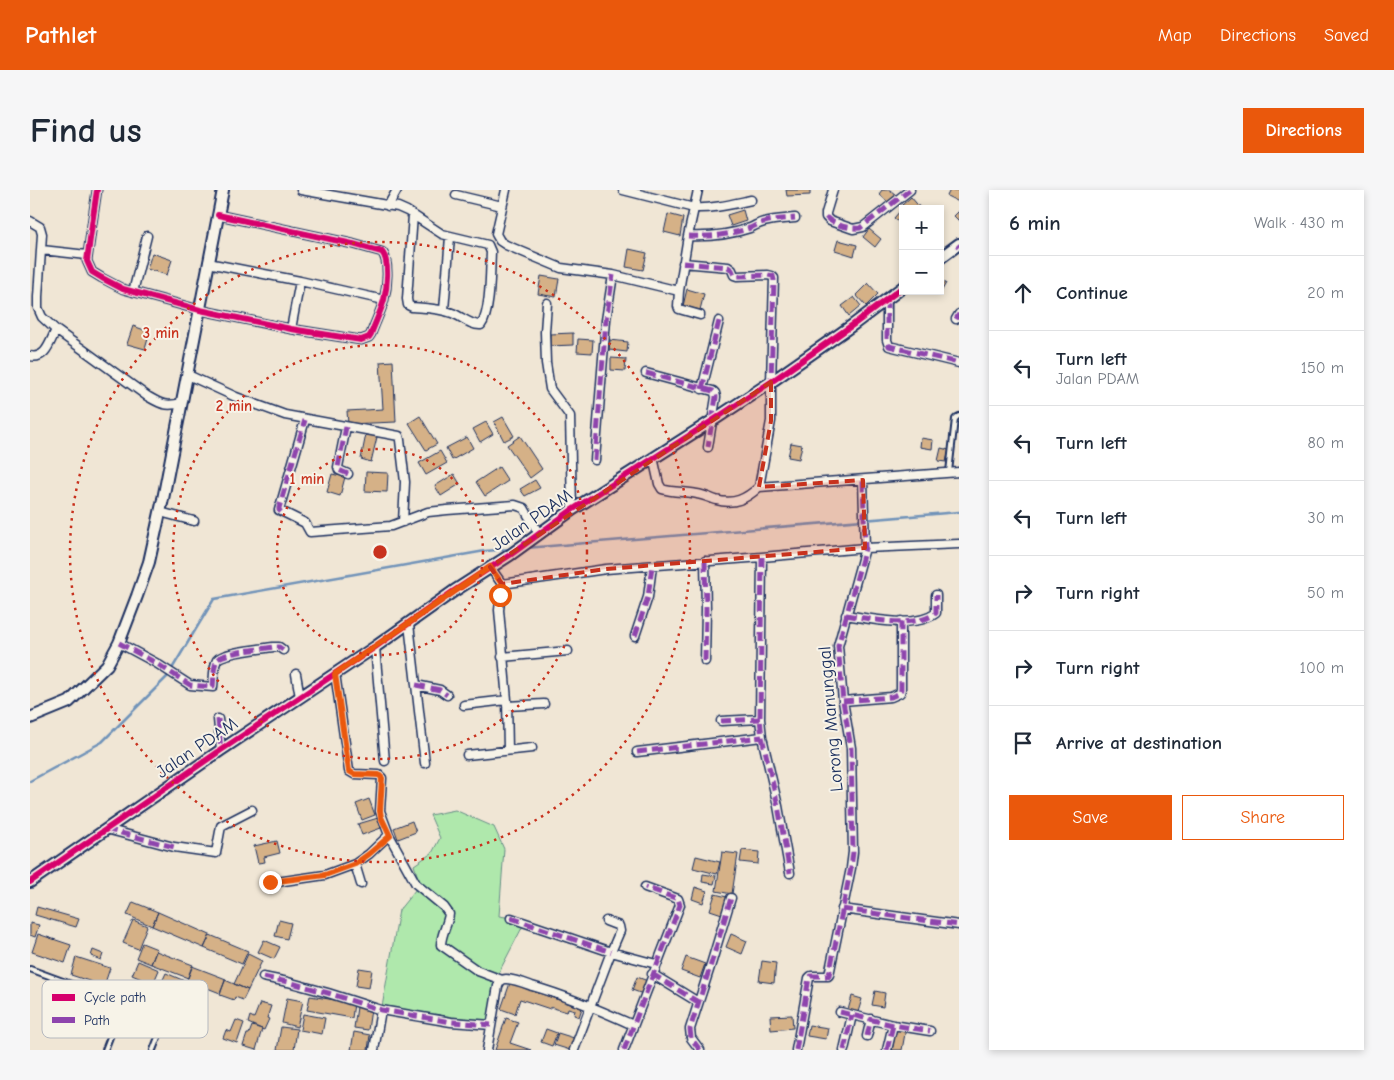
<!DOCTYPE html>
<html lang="en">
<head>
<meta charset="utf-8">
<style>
  :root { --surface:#fff; --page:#f6f6f7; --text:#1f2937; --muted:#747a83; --line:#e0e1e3; --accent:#ea580c }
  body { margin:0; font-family:"Comic Neue",sans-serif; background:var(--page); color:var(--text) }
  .controls { position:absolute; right:15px; top:15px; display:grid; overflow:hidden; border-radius:0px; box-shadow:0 2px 8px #0003 }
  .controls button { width:45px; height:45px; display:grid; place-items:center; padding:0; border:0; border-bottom:1px solid var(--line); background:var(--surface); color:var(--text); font:25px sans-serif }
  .stop { position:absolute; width:15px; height:15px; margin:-11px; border:4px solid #ea580c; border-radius:50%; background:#fff }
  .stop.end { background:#ea580c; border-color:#fff; box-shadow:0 1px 5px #0008 }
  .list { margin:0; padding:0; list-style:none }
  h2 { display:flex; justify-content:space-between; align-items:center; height:65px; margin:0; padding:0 20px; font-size:21px }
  h2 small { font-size:16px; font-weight:400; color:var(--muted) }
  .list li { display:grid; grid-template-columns:32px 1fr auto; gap:15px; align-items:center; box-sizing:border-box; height:75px; padding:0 20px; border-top:1px solid var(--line) }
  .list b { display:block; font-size:19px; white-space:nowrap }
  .list p { margin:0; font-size:16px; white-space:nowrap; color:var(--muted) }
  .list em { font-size:16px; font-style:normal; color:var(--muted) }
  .actions { display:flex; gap:10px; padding:15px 20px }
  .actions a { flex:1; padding:11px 0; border:1px solid var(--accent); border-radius:0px; text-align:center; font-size:18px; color:var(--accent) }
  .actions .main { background:var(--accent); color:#fff }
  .icon { flex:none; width:28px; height:28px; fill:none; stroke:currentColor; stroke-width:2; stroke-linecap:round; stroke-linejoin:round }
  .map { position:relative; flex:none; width:929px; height:860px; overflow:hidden; border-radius:0px }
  header { display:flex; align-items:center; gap:30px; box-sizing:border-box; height:70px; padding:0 25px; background:var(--accent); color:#fff }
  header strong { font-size:24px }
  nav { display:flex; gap:28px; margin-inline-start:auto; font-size:18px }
  .intro { display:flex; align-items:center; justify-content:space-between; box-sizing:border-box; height:120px; padding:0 30px }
  h1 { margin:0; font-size:35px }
  .button { padding:12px 22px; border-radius:0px; background:var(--accent); color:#fff; font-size:18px; font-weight:700 }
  main { display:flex; gap:30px; padding:0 30px }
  aside { flex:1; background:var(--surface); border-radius:0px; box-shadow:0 2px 8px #0003 }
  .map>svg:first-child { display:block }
</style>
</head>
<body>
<header>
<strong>Pathlet</strong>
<nav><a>Map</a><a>Directions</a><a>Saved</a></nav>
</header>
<div class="intro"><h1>Find us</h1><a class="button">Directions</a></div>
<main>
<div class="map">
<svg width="929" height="860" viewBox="0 0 929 860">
  <rect width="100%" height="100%" fill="#f0e6d5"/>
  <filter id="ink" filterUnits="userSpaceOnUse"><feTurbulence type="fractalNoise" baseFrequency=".02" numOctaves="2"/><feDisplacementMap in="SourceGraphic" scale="10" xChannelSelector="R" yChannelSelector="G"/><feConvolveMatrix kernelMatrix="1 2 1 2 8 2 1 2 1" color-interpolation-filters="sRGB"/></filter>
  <g filter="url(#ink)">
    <path fill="#afe8ac" stroke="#658c85" d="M425 620 464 637 474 659 469 726 496 730 468 784 458 832 352 817 369 720 390 694 384 675 402 663 410 648 400 625Z"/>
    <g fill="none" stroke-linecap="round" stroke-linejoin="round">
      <path stroke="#7193b9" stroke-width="2.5" d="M496 358 929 322
        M0 591 72 552 137 487 184 409 455 361 481 359"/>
    </g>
    <path fill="#d5b187" stroke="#1b2f5e" d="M756 0H780V5L757 6Z
      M852 0H860L866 5 859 13 849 4Z
      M920 0H929V12L917 6Z
      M881 7 891 19H875L872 15Z
      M713 20 716 31 701 36 697 25Z
      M871 20 873 22V36L864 28Z
      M929 21V31L924 26Z
      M638 24 653 28 650 46 634 42Z
      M839 39 851 49 845 57 833 47Z
      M808 50 827 55 824 66 805 60Z
      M599 59 617 63 613 80 596 77Z
      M122 63 142 70 137 85 117 79Z
      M511 86 529 89 526 107 508 104Z
      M910 90 916 93 911 102 910 101Z
      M838 93 848 104 836 116 826 105Z
      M657 99 674 104 670 120 653 116Z
      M824 107 831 116 819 126 812 116Z
      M103 136 120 142 115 159 97 154Z
      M543 143V155L520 156V144Z
      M548 149 563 150 562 163 547 162Z
      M580 150 598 152 597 162 579 160Z
      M581 168 596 169 595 181 581 180Z
      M363 171 366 232 318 234 317 221 353 219 350 172Z
      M390 226 407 254 396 260 379 233Z
      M473 227 484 246 474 251 464 232Z
      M456 232 463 244 450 252 443 239Z
      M336 244 347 247 341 272 331 269Z
      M490 246 512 279 500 288 477 255Z
      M437 247 443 258 422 270 416 258Z
      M891 248 903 250 902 259 890 257Z
      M761 253 772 255 769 269 758 267Z
      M911 258 919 260 916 272 908 271Z
      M410 261 417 273 396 285 389 273Z
      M469 277 478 291 455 306 446 292Z
      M336 282 358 283 357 302 335 301Z
      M302 284 315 287 310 306 297 302Z
      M424 284 430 294 411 306 405 296Z
      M505 290 510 298 495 306 490 299Z
      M339 609 345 625 332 630 326 614Z
      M348 628 351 638 332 645 328 634Z
      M382 631 386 642 368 649 364 638Z
      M247 651 250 663 234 667 235 672 228 673 224 656Z
      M712 660 729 662 728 674 710 672Z
      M692 662 708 664 702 704 686 701Z
      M666 666 690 672 687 684 663 678Z
      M673 684 686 686 684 694 672 692Z
      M665 697 677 701 673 713 662 709Z
      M685 704 697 707 692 724 680 720Z
      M103 712 128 722 122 736 97 725Z
      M7 717 49 729 46 737 5 725Z
      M128 722 180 745 174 758 122 736Z
      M103 730 117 736 108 759 93 753Z
      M249 730 261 733 257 749 245 746Z
      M0 733 9 735 5 747 0 745Z
      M8 744 41 755 35 773 2 762Z
      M701 744 717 751 712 764 696 757Z
      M180 745 218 761 212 774 174 758Z
      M234 750 250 757 244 769 228 762Z
      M112 753 127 759 121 774 106 768Z
      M63 760 73 764 71 770 61 766Z
      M126 761 163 775 158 788 121 774Z
      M218 764 232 771 218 800 204 794Z
      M46 767 80 778 74 796 41 785Z
      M656 767 675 774 670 788 651 781Z
      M108 771 129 780 123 794 102 785Z
      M732 771 746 773 744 793 729 791Z
      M162 776 196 789 190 803 157 790Z
      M329 778 342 780 339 798 326 796Z
      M136 783 171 798 166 811 130 796Z
      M607 787 618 791 613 804 602 800Z
      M195 790 218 800 213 810 205 807 204 810 190 805Z
      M480 793 552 818 549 827 544 825 545 820 538 818 537 822 520 817V819L490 809 485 824 471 819Z
      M845 801 855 803 853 817 842 815Z
      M280 806 324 813 322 828 277 820Z
      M822 806 832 809 828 822 818 820Z
      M257 808 273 811 267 837 252 833Z
      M230 813 241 816 237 828 239 829 234 840 218 833 220 826 224 828Z
      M327 817 341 819 338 840 324 838Z
      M273 824 295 828 292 844 270 840Z
      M762 825 763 838 741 840 740 826Z
      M476 828 488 832 480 853 501 860H465Z
      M206 830 214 833 207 853 193 848 196 840 201 842Z
      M779 835 798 838 796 849 777 846Z
      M222 836 232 839 226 860 213 856 217 844H219Z
      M867 836 876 838 872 860H862Z
      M251 837 267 839 264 860H247Z
      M516 839 527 843 522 856 511 852Z
      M324 842 340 845 338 860H321Z
      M528 843 544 848 540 860 524 855Z"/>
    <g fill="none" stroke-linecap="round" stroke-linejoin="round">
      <defs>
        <path id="service" d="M919 282 925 229 927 227 929 226
          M0 779 93 813
          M75 860 93 813 132 826 134 832 123 860"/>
        <path id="minor" d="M67 0 62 34 57 71 62 82 72 88 93 99 170 120 261 139 331 150 339 147 341 144C345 133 351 121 354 110 357 98 360 71 352 62L323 54 188 25
          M271 0 368 17 377 21 412 44 458 55 461 62C460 79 461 122 451 135 441 136 431 126 422 123 409 118 395 118 382 117L378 115 377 109 383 25
          M476 0 466 44 470 51 476 55 531 78 583 85 649 101 658 46 668 0
          M593 0 664 18C683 19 702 14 721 10
          M803 0 796 23V27L800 31 823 39 833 37 880 0
          M426 5 472 16
          M358 16 367 0
          M0 31 10 37 12 44 8 107V118L12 127 26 140 117 206C131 214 135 217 152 213
          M658 46C680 47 699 45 720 38 725 36 729 33 734 32 744 29 755 29 765 28
          M12 60 57 65
          M178 73 270 91 354 110
          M653 73 698 77 702 80 704 85 707 86 738 85 742 86 744 88 741 192V231L729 297 929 282
          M649 101 648 116 649 119 670 125
          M103 102 117 46
          M857 109V150L859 156 929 173
          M517 113 515 142 516 173 520 199 540 226 542 320
          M414 120 420 47
          M926 129 929 124
          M261 139 270 91
          M0 166C16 170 20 151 26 140
          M616 183 683 201 685 203 686 207 678 257
          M158 185 206 207 255 225 369 246 370 250 375 292 373 332
          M672 199 689 131
          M275 230 249 320 275 333 280 342 361 336 398 322 417 320 485 315 494 318 509 344
          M316 237 308 277 309 280 318 284
          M623 267 629 294 632 299C644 303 656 301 667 304 674 305 680 308 686 310 704 315 716 309 729 297
          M565 270 576 130 583 85
          M130 322 164 331
          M732 367 730 529 732 547 748 616 760 683
          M675 371 676 419 675 471
          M460 377 472 394 576 379 732 367 835 358 929 354
          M472 394 469 420 477 510 478 560
          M816 425C840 429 885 439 906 423V405
          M379 434 395 573
          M605 446 618 407 622 376
          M89 453 126 473 160 495 183 497C184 490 183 477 187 470 193 462 232 459 243 457H249L253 460
          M345 457 355 571
          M472 467 538 461
          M305 483 319 581 324 584 349 585 352 588 350 621 359 645 386 694 414 717 419 724C418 734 411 744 411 755L448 781 472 790
          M266 484 270 507
          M386 495 410 500 417 505
          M813 511 861 507 870 503 871 499V431
          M434 515 477 510
          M477 516 514 514
          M188 529 191 560
          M691 531 730 529
          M607 562 732 547
          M437 565 502 558
          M76 639 144 657 186 663 191 636 222 620
          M325 674 331 694
          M240 693 295 685 325 674 339 664 359 645
          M812 719 929 735
          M481 728 581 762 626 774
          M622 784 668 812
          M233 787 258 792 298 803 351 820 421 832 461 835
          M810 822 863 835 900 841
          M837 846 841 829
          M344 860 351 820
          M457 860 468 796C470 792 471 789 476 789 484 789 494 793 502 796 537 806 570 820 603 835
          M544 860 581 762 590 741 589 736 576 731
          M594 860 650 715 648 709 615 697
          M670 860 661 848 660 839 682 771 701 708
          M766 860 779 788 781 786H798L799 785 821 678 823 662 821 558 813 511 808 456 835 358 833 290
          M814 860 822 825
          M857 860 863 835"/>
        <path id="tertiary" d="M910 68 929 54
          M0 528 39 512 77 475 89 453 107 406 119 372 133 309 193 0
          M0 692 191 560 345 457 424 401 480 365 542 320 682 231 741 192 824 134 873 97"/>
      </defs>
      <use href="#service" stroke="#1b2f5e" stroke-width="8"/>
      <use href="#minor" stroke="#1b2f5e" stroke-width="11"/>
      <use href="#tertiary" stroke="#1b2f5e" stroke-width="14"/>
      <use href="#service" stroke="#f7f3e8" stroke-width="4"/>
      <use href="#minor" stroke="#f7f3e8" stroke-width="8"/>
      <use href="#tertiary" stroke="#f7f3e8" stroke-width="10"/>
      <path stroke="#8e44ad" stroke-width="5" stroke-dasharray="10 5" stroke-linecap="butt" d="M796 27C803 35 820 39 830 38L880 0
        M658 46C680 47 699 45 720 38 725 36 729 33 734 32 744 29 755 29 765 28
        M927 55 929 57
        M653 73 698 77 702 80 704 85 707 86 738 85 743 86 744 90 741 192
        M857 109V150L859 156 929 173
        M926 129 929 124
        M616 183 683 201 685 203 686 207 678 257
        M672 199 689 131
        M316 237 308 277 309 280 318 284
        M565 270 576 130 583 85
        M251 322 249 320V318L275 230
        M732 367 730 529 732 547 748 616 760 683
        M675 371 676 419 675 471
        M816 425C840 429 885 439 906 423V405
        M605 446 618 407 622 376
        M89 453 126 473 160 495 183 497C184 490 183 477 187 470 193 462 232 459 243 457H249L253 460
        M386 495 410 500 417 505
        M813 511 861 507 870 503 871 499V431
        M188 529 191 560
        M691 531 730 529
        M607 562 732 547
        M76 639 144 657
        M812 719 929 735
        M481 728 581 762
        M622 784 668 812
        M233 787 258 792 298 803 351 820 421 832 461 835
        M810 822 863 835 900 841
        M837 846 841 829
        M594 860 650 715 648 709 615 697
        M670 860 661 848 660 839 682 771 701 708
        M766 860 779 788 781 786H798L799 785 821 678 823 662 821 558 813 511 808 456 835 358 833 290
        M814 860 822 825
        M857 860 863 835"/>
      <defs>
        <path id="cycleway" d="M67 0 62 34 57 71 62 82 72 88 93 99 170 120 261 139 331 150 339 147 341 144C345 133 351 121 354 110 357 98 360 71 352 62L323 54 188 25
          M0 692 191 560 345 457 424 401 480 365 542 320 682 231 741 192 824 134 873 97"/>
      </defs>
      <use href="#cycleway" stroke="#f7f3e8" stroke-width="9"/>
      <use href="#cycleway" stroke="#d6006c" stroke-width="6"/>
    </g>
  </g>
  <g fill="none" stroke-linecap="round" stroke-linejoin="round" filter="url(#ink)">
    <path stroke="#ea580c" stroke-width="6" d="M240 692 295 685 325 674 339 664 360 646 351 627 350 621 352 588 349 585 324 584 319 581 305 484 460 377 472 394 470 405"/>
  </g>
  <path fill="#c8321e" fill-opacity="0.2" stroke="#c8321e" stroke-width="4" stroke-dasharray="10 6" stroke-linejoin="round" d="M741 192V231L729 297 833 290 835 358 576 379 472 394 460 377Z"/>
  <g fill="none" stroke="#c8321e" stroke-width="2.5" stroke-dasharray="2.5 5">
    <circle cx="350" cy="362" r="103"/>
    <circle cx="350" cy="362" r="207"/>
    <circle cx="350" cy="362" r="310"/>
  </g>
  <g text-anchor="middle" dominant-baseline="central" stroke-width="4" stroke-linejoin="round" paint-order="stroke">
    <g font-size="18" fill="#1b2f5e" stroke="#f7f3e8">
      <text transform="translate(502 330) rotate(-35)">Jalan PDAM</text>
      <text transform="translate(801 529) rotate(-95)">Lorong Manunggal</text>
      <text transform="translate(167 558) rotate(-34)">Jalan PDAM</text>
    </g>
  </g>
  <rect x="12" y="790" width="166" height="58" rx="8" fill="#f7f3e8" stroke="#b5b8bf" stroke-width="1"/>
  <rect x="22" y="804" width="23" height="7" fill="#d6006c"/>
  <rect x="22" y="827" width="23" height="6" fill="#8e44ad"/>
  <g font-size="14" fill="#1b2f5e">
    <text x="54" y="812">Cycle path</text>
    <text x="54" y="835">Path</text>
  </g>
  <circle cx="350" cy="362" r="8" fill="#c8321e" stroke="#f7f3e8" stroke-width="2.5"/>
  <g font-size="15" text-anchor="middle" font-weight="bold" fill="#c8321e" stroke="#f7f3e8" stroke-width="4" stroke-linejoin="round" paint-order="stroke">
    <text x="131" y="148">3 min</text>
    <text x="204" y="221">2 min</text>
    <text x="277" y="294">1 min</text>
  </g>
</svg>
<div class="controls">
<button>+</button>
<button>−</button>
</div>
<div class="stop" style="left:470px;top:405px"></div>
<div class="stop end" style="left:240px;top:692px"></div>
</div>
<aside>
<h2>6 min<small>Walk · 430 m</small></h2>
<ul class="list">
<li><svg class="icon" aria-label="ahead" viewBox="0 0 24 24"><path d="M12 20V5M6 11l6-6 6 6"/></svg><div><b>Continue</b></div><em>20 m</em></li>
<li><svg class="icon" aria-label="left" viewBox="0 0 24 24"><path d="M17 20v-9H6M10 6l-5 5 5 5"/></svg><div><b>Turn left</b><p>Jalan PDAM</p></div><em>150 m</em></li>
<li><svg class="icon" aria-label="left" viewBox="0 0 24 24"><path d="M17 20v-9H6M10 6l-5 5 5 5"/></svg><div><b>Turn left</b></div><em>80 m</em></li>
<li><svg class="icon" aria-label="left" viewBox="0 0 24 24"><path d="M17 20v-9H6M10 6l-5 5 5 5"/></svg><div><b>Turn left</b></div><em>30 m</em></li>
<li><svg class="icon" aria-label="right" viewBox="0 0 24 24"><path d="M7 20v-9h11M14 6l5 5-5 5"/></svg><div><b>Turn right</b></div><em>50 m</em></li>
<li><svg class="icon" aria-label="right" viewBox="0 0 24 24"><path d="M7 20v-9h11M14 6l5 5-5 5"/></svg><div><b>Turn right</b></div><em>100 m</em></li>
<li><svg class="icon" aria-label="arrive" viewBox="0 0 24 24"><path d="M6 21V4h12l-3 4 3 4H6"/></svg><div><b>Arrive at destination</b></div></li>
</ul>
<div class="actions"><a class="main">Save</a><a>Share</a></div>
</aside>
</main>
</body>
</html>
